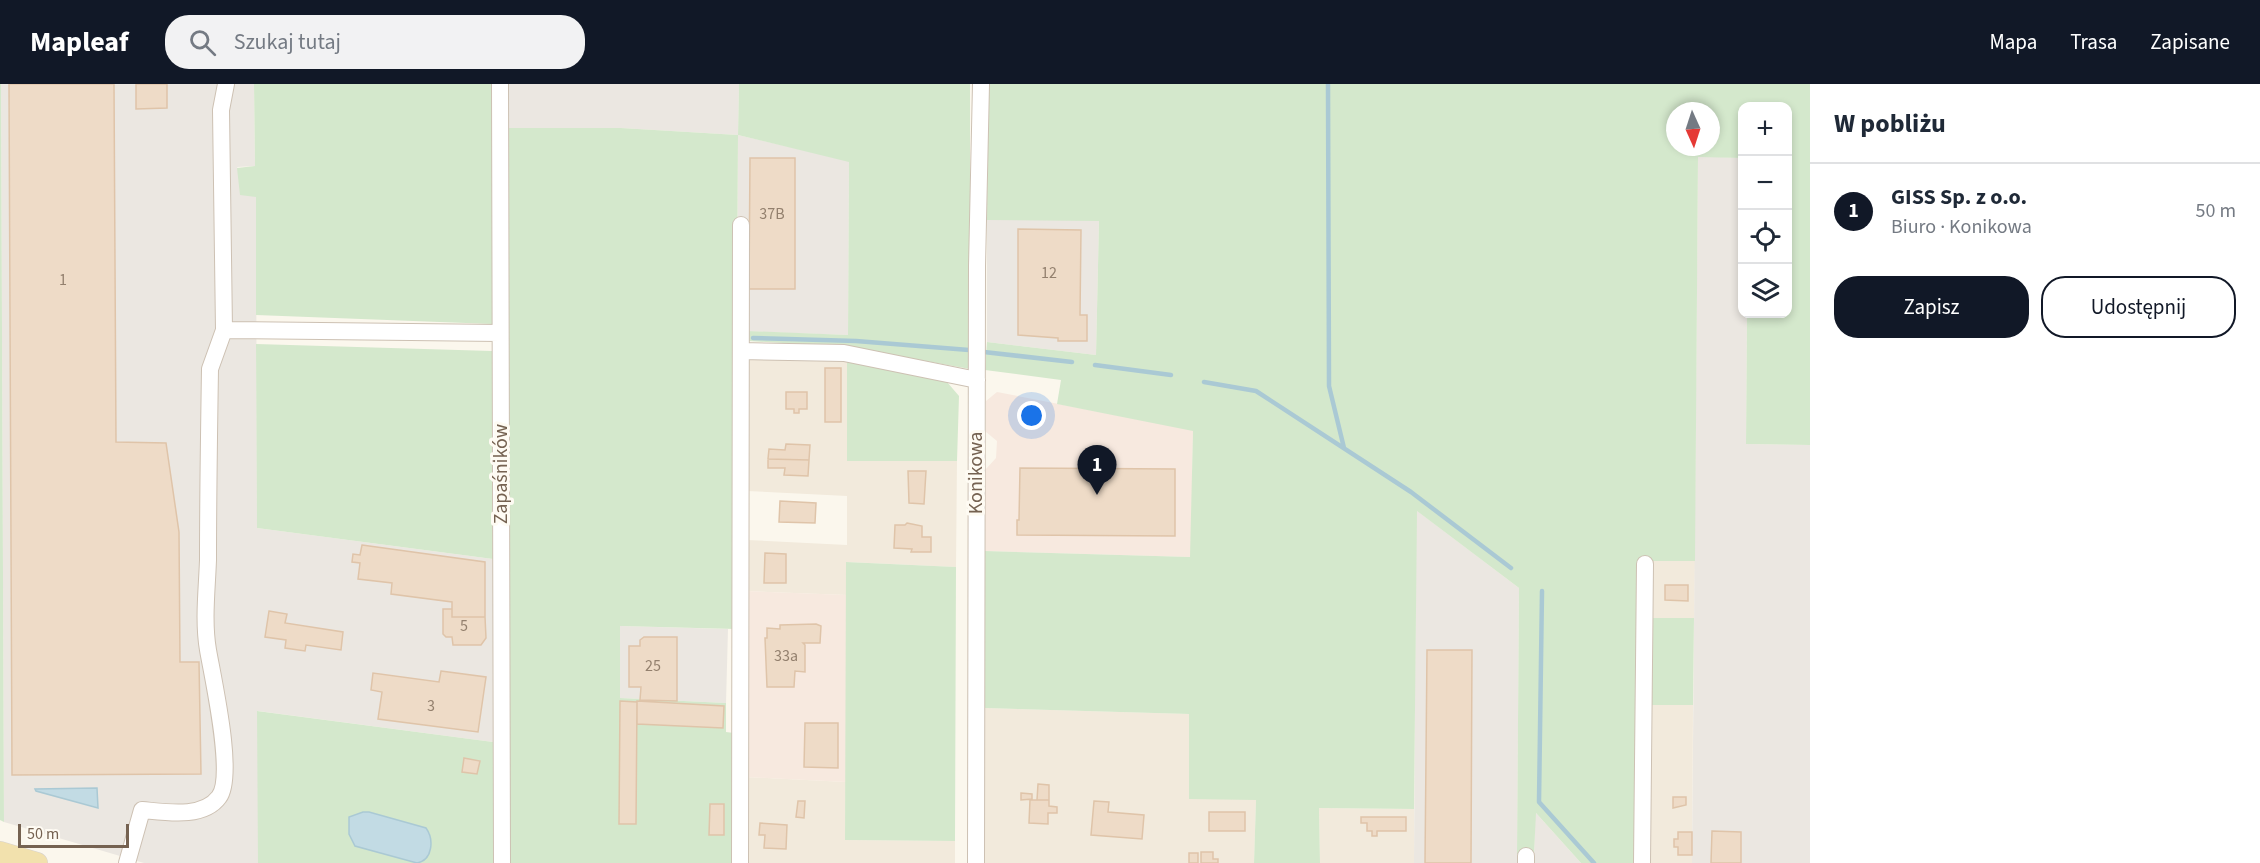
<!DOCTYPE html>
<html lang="pl">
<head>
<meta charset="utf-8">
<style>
  :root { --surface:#fff; --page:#f2f2f3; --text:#1f2937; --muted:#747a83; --line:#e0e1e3; --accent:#111827 }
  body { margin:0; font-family:"Source Sans 3",sans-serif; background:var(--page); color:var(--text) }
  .controls { position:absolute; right:18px; top:18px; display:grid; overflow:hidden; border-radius:12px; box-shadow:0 3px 9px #0003 }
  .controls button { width:54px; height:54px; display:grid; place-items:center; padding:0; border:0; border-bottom:2px solid var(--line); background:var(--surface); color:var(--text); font:30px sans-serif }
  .compass { position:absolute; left:1666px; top:18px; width:54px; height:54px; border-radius:50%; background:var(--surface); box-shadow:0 3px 9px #0003; rotate:177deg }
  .scale { position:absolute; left:18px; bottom:15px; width:111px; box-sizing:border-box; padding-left:6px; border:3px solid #756251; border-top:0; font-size:16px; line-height:21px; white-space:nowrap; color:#756251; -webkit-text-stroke:4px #fefbf3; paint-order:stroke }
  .you { position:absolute; left:1032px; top:332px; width:21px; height:21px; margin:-15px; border:4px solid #fff; border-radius:50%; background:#1a73e8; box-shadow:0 0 0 9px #1a73e833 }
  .badge { display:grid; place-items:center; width:39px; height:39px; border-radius:50%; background:var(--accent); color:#fff; font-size:20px; font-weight:700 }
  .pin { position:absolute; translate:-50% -50px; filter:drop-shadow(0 2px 3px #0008) }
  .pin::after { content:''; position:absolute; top:32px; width:21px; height:18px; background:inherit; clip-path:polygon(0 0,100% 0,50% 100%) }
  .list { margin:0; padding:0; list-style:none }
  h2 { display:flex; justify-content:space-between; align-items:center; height:78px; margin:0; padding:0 24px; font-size:26px }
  h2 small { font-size:20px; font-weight:400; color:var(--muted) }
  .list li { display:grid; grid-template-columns:39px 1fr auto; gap:18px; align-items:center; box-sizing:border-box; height:96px; padding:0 24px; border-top:2px solid var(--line) }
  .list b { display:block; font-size:22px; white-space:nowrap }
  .list p { margin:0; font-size:20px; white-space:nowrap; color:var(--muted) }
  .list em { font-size:20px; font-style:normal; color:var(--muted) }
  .actions { display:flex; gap:12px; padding:18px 24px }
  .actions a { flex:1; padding:14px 0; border:2px solid var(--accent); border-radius:24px; text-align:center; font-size:21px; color:var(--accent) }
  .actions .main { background:var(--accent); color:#fff }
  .icon { flex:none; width:33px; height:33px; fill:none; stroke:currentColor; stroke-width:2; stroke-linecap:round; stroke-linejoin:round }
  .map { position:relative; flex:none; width:1810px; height:779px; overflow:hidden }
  header { display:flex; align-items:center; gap:36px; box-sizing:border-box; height:84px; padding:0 30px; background:var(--accent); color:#fff }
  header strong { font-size:28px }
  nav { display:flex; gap:33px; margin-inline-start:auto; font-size:21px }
  .search { width:420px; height:54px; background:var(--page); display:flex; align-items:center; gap:15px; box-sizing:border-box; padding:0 21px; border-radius:24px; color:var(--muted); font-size:22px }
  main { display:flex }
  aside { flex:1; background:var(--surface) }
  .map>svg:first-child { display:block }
</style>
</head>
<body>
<header>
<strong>Mapleaf</strong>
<div class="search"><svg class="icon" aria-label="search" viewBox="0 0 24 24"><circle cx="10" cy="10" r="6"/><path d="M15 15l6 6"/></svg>Szukaj tutaj</div>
<nav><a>Mapa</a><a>Trasa</a><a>Zapisane</a></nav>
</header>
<main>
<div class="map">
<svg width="1810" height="779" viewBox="0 0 1810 779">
  <rect width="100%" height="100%" fill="#fbf7ed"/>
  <path fill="#f2eadc" d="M749 275 847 277V377H957L956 483 847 478V511L746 507 747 456 847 461V412L747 407Z
    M1651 477H1695L1694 534H1650Z
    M1649 621H1693L1692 779H1648Z
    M985 624 1189 630 1256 716 1254 779H983Z
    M745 693 846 698 845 756 955 757V779H745Z
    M1319 724 1414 725V779H1320Z"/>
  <path fill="#f7e9df" d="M997 308 1193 346 1191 473 985 467V386L996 374 997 357 986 348V317Z
    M746 507 847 511 846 698 745 693 749 626Z"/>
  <path fill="#ebe7e1" d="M1 0H254L255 82 237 83 256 112 257 444 493 475V658L258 627V779H144L4 738Z
    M505 0H739L738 51 849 77 848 251 737 247 738 51 621 44H505Z
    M1698 72 1742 74V230H1747L1746 360 1810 361V779H1692Z
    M987 136H1099L1096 271 987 258Z
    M1416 426 1519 504 1517 779H1414Z
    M620 542 728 545 726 619 620 614Z
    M1535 728 1581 779H1534Z"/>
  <path fill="#d4e8cc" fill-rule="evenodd" d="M0 0H1L4 738 0 736Z
    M254 0H492V240L256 231V113L240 111 237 84 255 82Z
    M739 0H970V285L848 263 749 257 747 247 848 251 849 78 738 51 735 545 620 542V614L726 619V648L734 649 733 779H509L510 696 506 464 505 44H621L738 51Z
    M988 0H1810V361L1746 360 1747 230H1788V22H1742V74L1698 73 1695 477H1640L1637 779H1581L1536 729 1534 770H1517L1519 504 1417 427 1414 725 1319 724 1320 779H1254L1256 716 1189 715V630L985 624V467L1190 473 1193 347 1057 320 1061 296 985 286 987 258 1096 271 1099 137 987 136ZM1675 27H1711V63H1675Z
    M256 260 492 267 493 475 257 444Z
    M847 277 947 298 959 312 957 377H847Z
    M846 478 956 483 955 757 845 756Z
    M1650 534H1694L1693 621H1649Z
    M257 627 493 658V779H258ZM363 728H369L426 744 430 750Z"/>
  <path fill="#c2dbe4" stroke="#aac9d4" stroke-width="1.5" d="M97 704 98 724 36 707 35 705Z
    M363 728H369L426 744C434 755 433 776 417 779L355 762 349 750V733Z"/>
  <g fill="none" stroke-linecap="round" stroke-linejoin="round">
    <path stroke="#aac9d4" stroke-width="4.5" d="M1328 0 1329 302 1344 364
      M753 254 856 257 969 266
      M984 268 1072 278
      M1095 281 1171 291
      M1204 298 1256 307 1411 408 1511 484
      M1542 507 1539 718 1594 779"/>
  </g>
  <path fill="#eedbc7" stroke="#dfc4a9" stroke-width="1.5" d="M9 0H114L116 358 166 359 179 448 180 578H199L201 690 12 691Z
    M136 0H167V24L136 25Z
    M750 74H795V205H749Z
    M1018 145 1081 146 1080 231H1087V257H1058V254L1018 251Z
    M825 284H841V338H825Z
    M786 308H807V325H799V329H794V325H786Z
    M786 360 810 361 809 376 768 375 769 365 785 366Z
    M768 375 809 376 808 392 784 391 785 384H768Z
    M1020 384 1175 385V452L1017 451V436H1019Z
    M908 387H926L924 420 909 419Z
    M780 417 816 419 815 439 779 438Z
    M907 439 922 442V453H931V468H911L912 465 894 464 895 441H905Z
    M362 461 485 478V533H452V518L391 510 392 499 358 495 360 479 352 478 353 470 360 471Z
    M765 469 786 470V499H764Z
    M1665 501H1688V517L1665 516Z
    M443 525H452V533H485L486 554 481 561H453L452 553H446L443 550Z
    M269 527 287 530 285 539 343 548 341 566 306 561 305 567 285 564 286 556 265 553Z
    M816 540 821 542 820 559H803L805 561V588L795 587 794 603H767L765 554H767V544L780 545V541Z
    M644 553H677V617L640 616 641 603H629V562H640V556Z
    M1427 566H1472L1471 779H1425Z
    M441 587 486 593 478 648 378 635 382 608 371 606 373 589 439 598Z
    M620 617 637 618 636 740H619Z
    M637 617 724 622 723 644 637 640Z
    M805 639H838V684L804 683Z
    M464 674 480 677 477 690 462 688Z
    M1038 700 1049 701V716H1037Z
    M1021 709 1032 710V715L1021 716Z
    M1673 713H1686V721L1673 724Z
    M1030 716H1049V722L1057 723V729H1048V740L1029 739Z
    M798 717H805L804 734 796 733Z
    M1094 717 1109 718 1108 728 1144 731 1142 755 1091 751Z
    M710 720H724V751H709Z
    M1209 728H1245V747H1209Z
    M1361 733H1406V747H1377V752H1372V747H1367V739H1361Z
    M760 739 787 741 786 765 764 764 765 751H759Z
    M1712 747 1741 748V779H1711Z
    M1678 748H1692V771H1678V763H1674V755H1678Z
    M1201 768H1213V775H1218V779H1201Z
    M1189 769H1198V779H1189Z"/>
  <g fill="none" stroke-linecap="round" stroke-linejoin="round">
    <defs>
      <path id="minor" d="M500 0 502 779
        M224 246 500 249
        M742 267 844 269 977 296
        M127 779 142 726C165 728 203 735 219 713 235 692 213 595 208 566 203 537 207 505 208 476 208 412 209 348 210 285L224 246 221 26 226 0
        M740 779 741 141
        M976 779 977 182 981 0
        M1526 779V772
        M1642 779 1645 480"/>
      <path id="major" d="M0 768 37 779"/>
    </defs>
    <use href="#minor" stroke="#cdc1b3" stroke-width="18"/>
    <use href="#major" stroke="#d8d3ce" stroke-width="22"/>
    <use href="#minor" stroke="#fff" stroke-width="16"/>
    <use href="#major" stroke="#f2e1ad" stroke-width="21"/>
  </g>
  <g text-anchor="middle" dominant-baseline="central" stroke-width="6" stroke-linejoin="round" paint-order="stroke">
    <g font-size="16" fill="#93806e">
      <text x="772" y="130">37B</text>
      <text x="1049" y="189">12</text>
      <text x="63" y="196">1</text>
      <text x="464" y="542">5</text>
      <text x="786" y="572">33a</text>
      <text x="653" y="582">25</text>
      <text x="431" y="622">3</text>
    </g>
    <g font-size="20" fill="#756251" stroke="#fefbf3">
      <text transform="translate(976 389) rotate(-90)">Konikowa</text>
      <text transform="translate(501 390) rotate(-90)">Zapaśników</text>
    </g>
  </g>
</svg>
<div class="controls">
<button>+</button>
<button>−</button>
<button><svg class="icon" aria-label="locate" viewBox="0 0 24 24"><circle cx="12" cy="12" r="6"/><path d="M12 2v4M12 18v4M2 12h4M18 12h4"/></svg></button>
<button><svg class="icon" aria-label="layers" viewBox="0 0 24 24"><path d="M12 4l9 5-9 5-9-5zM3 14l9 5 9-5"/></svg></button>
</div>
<svg class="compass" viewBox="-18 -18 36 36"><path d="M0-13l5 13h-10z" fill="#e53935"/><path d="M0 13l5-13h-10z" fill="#747a83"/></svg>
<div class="scale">50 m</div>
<div class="you"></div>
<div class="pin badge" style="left:1097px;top:411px">1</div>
</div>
<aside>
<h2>W pobliżu<small></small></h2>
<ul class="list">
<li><span class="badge">1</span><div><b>GISS Sp. z o.o.</b><p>Biuro · Konikowa</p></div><em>50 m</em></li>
</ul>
<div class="actions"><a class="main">Zapisz</a><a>Udostępnij</a></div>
</aside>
</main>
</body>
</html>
